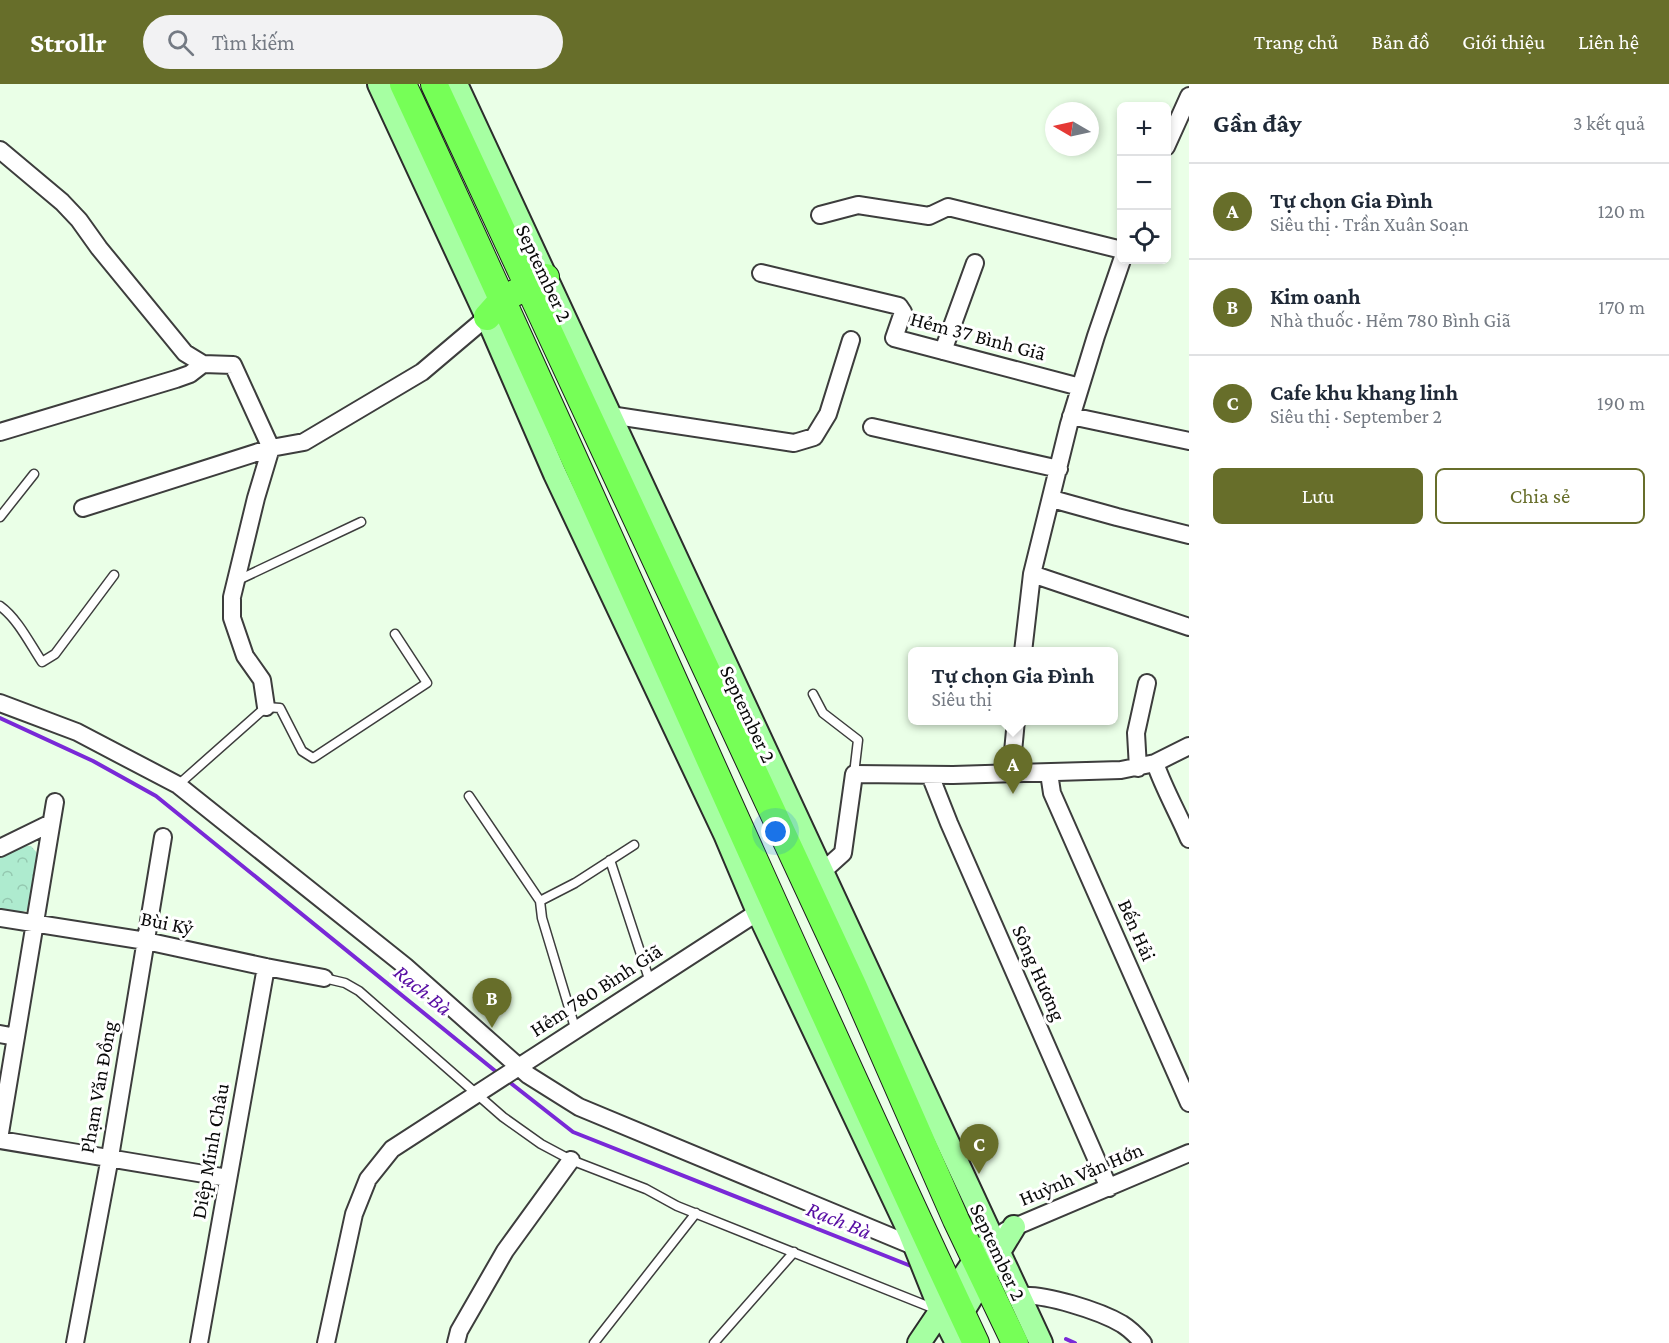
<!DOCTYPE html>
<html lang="vi">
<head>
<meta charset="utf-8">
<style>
  :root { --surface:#fff; --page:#f2f2f3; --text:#1f2937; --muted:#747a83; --line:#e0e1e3; --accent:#676e2a }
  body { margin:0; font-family:"Crimson Pro",serif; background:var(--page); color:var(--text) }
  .controls { position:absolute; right:18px; top:18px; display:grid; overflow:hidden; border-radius:9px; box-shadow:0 3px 9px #0003 }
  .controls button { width:54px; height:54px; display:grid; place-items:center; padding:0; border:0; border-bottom:2px solid var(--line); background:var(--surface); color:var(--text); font:30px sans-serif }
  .compass { position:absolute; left:1045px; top:18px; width:54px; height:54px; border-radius:50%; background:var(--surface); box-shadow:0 3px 9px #0003; rotate:279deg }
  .you { position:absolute; left:776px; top:748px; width:21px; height:21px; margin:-15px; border:4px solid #fff; border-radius:50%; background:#1a73e8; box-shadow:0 0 0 9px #1a73e833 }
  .badge { display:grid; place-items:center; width:39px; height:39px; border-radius:50%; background:var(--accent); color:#fff; font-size:20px; font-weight:700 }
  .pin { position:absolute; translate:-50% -50px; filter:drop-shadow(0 2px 3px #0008) }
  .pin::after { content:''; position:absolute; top:32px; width:21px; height:18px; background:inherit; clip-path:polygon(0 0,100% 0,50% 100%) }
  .popup { position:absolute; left:908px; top:563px; width:210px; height:78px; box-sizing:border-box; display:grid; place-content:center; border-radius:9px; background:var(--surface); filter:drop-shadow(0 2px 4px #0005); font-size:20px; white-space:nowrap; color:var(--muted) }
  .popup b { font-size:22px; color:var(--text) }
  .popup::after { content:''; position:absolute; left:50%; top:100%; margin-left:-12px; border:12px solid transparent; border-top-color:var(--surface) }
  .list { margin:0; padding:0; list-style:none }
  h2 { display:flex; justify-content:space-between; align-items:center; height:78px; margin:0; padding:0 24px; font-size:26px }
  h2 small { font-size:20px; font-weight:400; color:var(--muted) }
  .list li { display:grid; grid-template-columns:39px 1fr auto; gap:18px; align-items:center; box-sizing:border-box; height:96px; padding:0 24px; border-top:2px solid var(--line) }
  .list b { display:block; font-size:22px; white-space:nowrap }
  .list p { margin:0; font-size:20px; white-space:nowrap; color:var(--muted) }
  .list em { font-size:20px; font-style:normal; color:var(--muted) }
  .actions { display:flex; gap:12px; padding:18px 24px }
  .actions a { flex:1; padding:14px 0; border:2px solid var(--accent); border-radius:9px; text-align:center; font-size:21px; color:var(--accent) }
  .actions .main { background:var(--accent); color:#fff }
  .icon { flex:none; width:33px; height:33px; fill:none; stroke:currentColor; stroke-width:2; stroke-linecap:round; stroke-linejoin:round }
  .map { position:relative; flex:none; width:1189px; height:1259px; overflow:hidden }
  header { display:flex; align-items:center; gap:36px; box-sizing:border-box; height:84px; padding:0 30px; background:var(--accent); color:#fff }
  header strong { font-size:28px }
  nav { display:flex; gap:33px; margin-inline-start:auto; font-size:21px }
  .search { width:420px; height:54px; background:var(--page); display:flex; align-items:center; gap:15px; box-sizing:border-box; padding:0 21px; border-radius:33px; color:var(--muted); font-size:22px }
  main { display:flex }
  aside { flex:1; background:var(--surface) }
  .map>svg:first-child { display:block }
</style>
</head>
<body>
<header>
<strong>Strollr</strong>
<div class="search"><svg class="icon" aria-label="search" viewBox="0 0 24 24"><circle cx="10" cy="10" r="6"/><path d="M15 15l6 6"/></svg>Tìm kiếm</div>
<nav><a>Trang chủ</a><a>Bản đồ</a><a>Giới thiệu</a><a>Liên hệ</a></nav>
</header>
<main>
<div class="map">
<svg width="1189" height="1259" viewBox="0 0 1189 1259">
  <defs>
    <pattern id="park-crowns" width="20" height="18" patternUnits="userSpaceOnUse" patternTransform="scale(1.5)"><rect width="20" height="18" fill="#aeebcf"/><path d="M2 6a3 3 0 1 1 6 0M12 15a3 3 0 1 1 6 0" fill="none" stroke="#94c8b0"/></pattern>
  </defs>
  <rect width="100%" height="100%" fill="#eaffe7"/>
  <path fill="url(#park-crowns)" d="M25 762H31L37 769 31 825 18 829 0 826V773Z"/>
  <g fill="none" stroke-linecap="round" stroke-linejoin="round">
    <path stroke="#7929d7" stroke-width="4" d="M0 634 93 677 156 712 499 990
      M508 997 573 1048 916 1184
      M1066 1255 1075 1259"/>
    <defs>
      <path id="lane" d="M0 433 34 390
        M236 497 361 438
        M0 522C18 535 30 560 42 578L55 570 114 491
        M813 610 823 629 858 656 854 690
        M178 701 266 623 280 624 302 667 313 674 427 599 395 550
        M469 712 540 817 542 834 576 947
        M610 776 650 898
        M540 817 575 799 634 761
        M324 894 345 899 359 907 503 1033 541 1060 571 1076 646 1105 677 1122 935 1225
        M594 1259 696 1129
        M714 1259 794 1168"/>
      <path id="street" d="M1166 63 1189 12
        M0 66 62 118 79 136 99 164 185 269 203 280 233 281 271 364 256 414 232 513V534L245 572 262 596 266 623
        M820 131 858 121 929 132 948 123 1122 166
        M761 189 899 222 903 228 894 254 1080 303
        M943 267 975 179
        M610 331 794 359 814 353 828 330 851 256
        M1071 332 1189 357
        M872 343 1059 385
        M0 348 176 295 190 290 203 280
        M1052 415 1117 433 1189 451
        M83 424 271 364 304 358 422 288 487 233
        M1032 490 1189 543
        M1023 568 1032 490 1069 340 1096 252 1122 176
        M0 619 77 648 178 701 405 882 528 991 579 1023 916 1163
        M1155 679C1164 705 1178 729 1189 755
        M1138 684 1136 649 1147 599
        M1011 689 1016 636
        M1049 689 1052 709 1189 1019
        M930 691 949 739 1109 1104
        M0 764 51 739
        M822 788 843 769 854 690 953 691 1121 686 1155 679 1189 662
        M0 834 146 857 266 883 324 894
        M0 950 16 953
        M0 1049 55 718
        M0 1056 228 1094
        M1005 1147 1189 1069
        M1019 1212C1044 1209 1100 1227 1122 1240 1130 1245 1137 1252 1143 1259
        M75 1259 110 1073 163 753
        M199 1259 266 883
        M326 1259 354 1130 368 1095 392 1065 758 828
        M456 1259 459 1247 505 1167 571 1076"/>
      <path id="secondary" d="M379 0 487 233 555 390 725 750 758 828 909 1147 941 1227 957 1259
        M456 0 1041 1259
        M954 1242 1014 1143
        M919 1259 983 1164"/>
      <path id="primary" d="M403 0C598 418 780 842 976 1259
        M434 0 853 901 956 1136 1015 1259
        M487 233 503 215 546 193"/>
    </defs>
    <use href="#lane" stroke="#3d3d3d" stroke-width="11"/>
    <use href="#street" stroke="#3d3d3d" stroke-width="20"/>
    <use href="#secondary" stroke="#2c2c2c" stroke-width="26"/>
    <use href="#primary" stroke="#1b1b1b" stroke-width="28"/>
    <use href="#lane" stroke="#fff" stroke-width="8"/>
    <use href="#street" stroke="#fff" stroke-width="16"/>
    <use href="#secondary" stroke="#a6ffa2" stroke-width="22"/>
    <use href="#primary" stroke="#76ff57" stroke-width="26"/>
  </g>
  <g text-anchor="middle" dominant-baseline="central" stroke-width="6" stroke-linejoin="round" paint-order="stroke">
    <g font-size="21" fill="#0a0a0a" stroke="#fff">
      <text transform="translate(544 189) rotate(65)">September 2</text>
      <text transform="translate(978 252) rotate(15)">Hẻm 37 Bình Giã</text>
      <text transform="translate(748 630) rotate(65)">September 2</text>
      <text transform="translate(167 839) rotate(11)">Bùi Kỷ</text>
      <text transform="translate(1137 846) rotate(66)">Bến Hải</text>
      <text transform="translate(1039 889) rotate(66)">Sông Hương</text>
      <text transform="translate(596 906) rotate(-33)">Hẻm 780 Bình Giã</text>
      <text transform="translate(98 1003) rotate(-80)">Phạm Văn Đồng</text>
      <text transform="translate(210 1067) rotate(-80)">Diệp Minh Châu</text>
      <text transform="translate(1081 1090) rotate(-23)">Huỳnh Văn Hớn</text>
      <text transform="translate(998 1168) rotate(65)">September 2</text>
    </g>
    <g font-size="22" font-style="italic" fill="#570ca3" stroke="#fff">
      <text transform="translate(423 906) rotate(39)">Rạch Bà</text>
      <text transform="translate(839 1136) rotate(22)">Rạch Bà</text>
    </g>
  </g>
</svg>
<div class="controls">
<button>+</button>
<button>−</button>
<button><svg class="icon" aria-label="locate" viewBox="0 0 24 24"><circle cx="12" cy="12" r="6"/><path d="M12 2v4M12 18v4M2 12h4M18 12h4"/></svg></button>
</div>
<svg class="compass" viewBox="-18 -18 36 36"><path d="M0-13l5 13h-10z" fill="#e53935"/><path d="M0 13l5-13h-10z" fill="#747a83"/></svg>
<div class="you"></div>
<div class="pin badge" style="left:1013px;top:710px">A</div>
<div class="popup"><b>Tự chọn Gia Đình</b>Siêu thị</div>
<div class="pin badge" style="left:492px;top:944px">B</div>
<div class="pin badge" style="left:979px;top:1090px">C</div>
</div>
<aside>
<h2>Gần đây<small>3 kết quả</small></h2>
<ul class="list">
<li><span class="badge">A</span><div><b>Tự chọn Gia Đình</b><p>Siêu thị · Trần Xuân Soạn</p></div><em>120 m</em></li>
<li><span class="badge">B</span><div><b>Kim oanh</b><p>Nhà thuốc · Hẻm 780 Bình Giã</p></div><em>170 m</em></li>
<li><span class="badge">C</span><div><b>Cafe khu khang linh</b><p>Siêu thị · September 2</p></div><em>190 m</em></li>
</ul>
<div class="actions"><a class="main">Lưu</a><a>Chia sẻ</a></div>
</aside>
</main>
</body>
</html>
